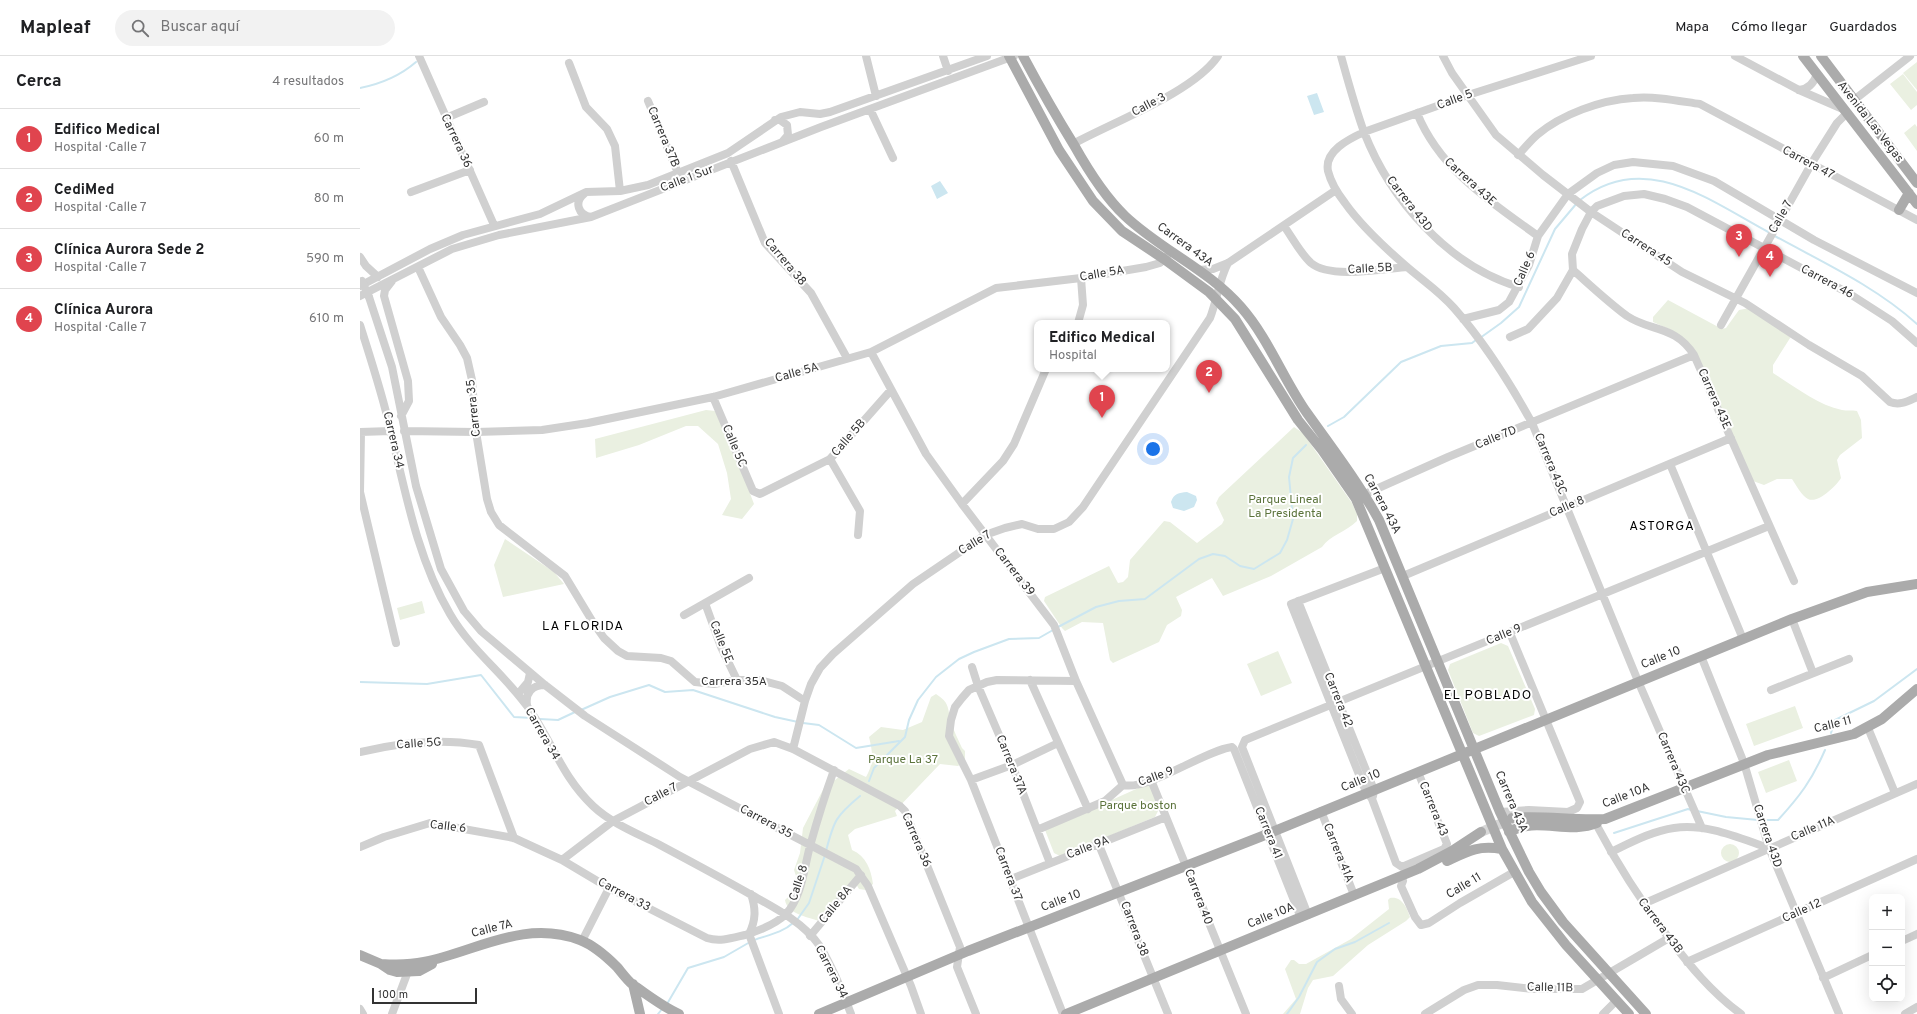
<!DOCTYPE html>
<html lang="es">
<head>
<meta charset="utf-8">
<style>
  :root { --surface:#fff; --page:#f2f2f2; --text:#202124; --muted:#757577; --line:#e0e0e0; --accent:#2563eb }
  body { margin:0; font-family:Overpass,sans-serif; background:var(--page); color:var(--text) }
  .controls { position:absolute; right:12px; bottom:12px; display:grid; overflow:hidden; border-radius:8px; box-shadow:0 4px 16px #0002 }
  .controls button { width:36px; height:36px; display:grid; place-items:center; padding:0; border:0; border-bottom:1px solid var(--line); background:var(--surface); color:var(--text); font:20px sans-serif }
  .scale { position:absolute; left:12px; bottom:10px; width:105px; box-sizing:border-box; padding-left:4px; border:2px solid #333; border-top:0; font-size:11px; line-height:14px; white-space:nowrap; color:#333; -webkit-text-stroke:3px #fff; paint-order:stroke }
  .you { position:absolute; left:793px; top:393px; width:14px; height:14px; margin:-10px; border:3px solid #fff; border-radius:50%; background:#1a73e8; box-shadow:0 0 0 6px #1a73e833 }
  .badge { display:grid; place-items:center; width:26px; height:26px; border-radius:50%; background:var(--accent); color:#fff; font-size:13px; font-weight:700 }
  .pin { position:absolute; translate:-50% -33px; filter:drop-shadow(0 1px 2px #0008) }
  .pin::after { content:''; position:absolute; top:21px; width:14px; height:12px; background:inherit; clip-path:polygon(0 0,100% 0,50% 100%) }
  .popup { position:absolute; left:674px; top:264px; width:136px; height:52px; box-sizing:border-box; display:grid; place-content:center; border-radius:8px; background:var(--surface); filter:drop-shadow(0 1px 3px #0005); font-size:13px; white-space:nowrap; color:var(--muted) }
  .popup b { font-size:15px; color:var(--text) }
  .popup::after { content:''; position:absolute; left:50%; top:100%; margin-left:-8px; border:8px solid transparent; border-top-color:var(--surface) }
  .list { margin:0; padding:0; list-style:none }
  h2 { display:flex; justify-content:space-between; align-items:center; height:52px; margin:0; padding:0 16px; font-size:17px }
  h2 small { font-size:13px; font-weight:400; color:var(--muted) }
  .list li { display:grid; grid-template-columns:26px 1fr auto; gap:12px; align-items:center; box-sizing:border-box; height:60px; padding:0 16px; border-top:1px solid var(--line) }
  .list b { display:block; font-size:15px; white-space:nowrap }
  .list p { margin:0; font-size:13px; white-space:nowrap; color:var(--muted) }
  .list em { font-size:13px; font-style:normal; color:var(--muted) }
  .icon { flex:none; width:22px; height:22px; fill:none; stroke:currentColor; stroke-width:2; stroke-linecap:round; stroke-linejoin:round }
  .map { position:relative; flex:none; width:1557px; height:958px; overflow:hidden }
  header { display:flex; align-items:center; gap:24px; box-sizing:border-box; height:56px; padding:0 20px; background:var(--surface); border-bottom:1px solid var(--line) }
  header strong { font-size:19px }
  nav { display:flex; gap:22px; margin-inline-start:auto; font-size:14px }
  .search { width:280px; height:36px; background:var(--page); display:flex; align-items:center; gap:10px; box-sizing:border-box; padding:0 14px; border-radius:22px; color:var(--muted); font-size:15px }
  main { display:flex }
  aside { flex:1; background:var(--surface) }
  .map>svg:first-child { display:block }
</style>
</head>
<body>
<header>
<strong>Mapleaf</strong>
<div class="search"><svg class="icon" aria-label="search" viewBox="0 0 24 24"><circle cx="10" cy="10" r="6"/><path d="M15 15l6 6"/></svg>Buscar aquí</div>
<nav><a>Mapa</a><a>Cómo llegar</a><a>Guardados</a></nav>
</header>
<main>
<aside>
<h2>Cerca<small>4 resultados</small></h2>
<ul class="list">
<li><span class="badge" style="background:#e0444e">1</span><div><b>Edifico Medical</b><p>Hospital · Calle 7</p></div><em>60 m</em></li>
<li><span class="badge" style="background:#e0444e">2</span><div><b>CediMed</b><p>Hospital · Calle 7</p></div><em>80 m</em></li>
<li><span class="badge" style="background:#e0444e">3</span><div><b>Clínica Aurora Sede 2</b><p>Hospital · Calle 7</p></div><em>590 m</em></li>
<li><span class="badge" style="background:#e0444e">4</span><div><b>Clínica Aurora</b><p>Hospital · Calle 7</p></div><em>610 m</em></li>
</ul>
</aside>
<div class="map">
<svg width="1557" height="958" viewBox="0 0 1557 958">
  <rect width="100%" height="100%" fill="#fff"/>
  <path fill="#eaf0e1" d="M1557 6V34L1543 17Z
    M1543 18 1557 36V49L1551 54 1530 28Z
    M1555 68 1557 71V95L1544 77Z
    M1308 244 1362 273 1366 272 1379 254 1395 251C1409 260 1424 264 1432 279L1413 309V317C1434 330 1458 349 1482 354 1487 355 1492 354 1497 355L1501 364 1502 382 1480 399 1477 404 1481 422C1476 430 1458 448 1448 443 1442 440 1436 429 1432 423H1417L1404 429 1393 425 1340 304 1311 274 1293 266V261Z
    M346 354 355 355 366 374 394 448 382 463 362 459 371 443 367 417 358 388 338 370H326L279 389 236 402 235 383Z
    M934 371 943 377 992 447 997 458V465C986 476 970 479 962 491L911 520 863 540 852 522 816 541 822 554 821 560 807 569 799 586 753 607 750 604 743 567 722 566 705 575 702 572 684 545 685 541 749 510 758 527 763 526 768 521 770 504 804 465 810 466 837 487 862 468 864 464 856 447 859 441Z
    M145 483 194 516 204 528 143 541 134 509Z
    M62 545 65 557 40 564 37 552Z
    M1141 587 1148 590 1175 653 1174 659 1119 680 1113 677 1088 614 1090 608Z
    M918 595 932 627 901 640 887 608Z
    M576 638C590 647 587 651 591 665 593 674 598 683 602 692L605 695V705L598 710 580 708 535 755 537 760 495 773 488 779 492 794C506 800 511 813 513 828L506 834 499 833 496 828 459 865C448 861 427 858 425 844L434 835 436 820 434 814 440 797 443 772 467 726 475 724 489 713 506 721C514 707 513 697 509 681L521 671 543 674 562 666 571 641Z
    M1435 650 1443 672 1394 690 1386 668Z
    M1429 704 1437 725 1406 737 1398 716Z
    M785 729 790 730 799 753 795 761 700 800 694 797 685 774Z
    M1361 797a9 9 0 1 1 18 0a9 9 0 1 1-18 0Z
    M1030 842C1042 840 1047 852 1050 861L1046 865 1008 889 973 920 953 924 948 932 940 958H923L936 943 925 913 931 904H934L939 908H946L991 883 1029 853 1028 844Z"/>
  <path fill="#cce6f0" d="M957 37 964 56 954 59 947 40Z
    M580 125 588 137 577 143 571 130Z
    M827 436 836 440 837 444 834 451 824 455 813 452 811 446C814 437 819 437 827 436Z"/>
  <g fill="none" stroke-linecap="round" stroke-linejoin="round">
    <path stroke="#cce6f0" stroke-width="2" d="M0 32C20 28 41 19 56 6
      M1220 144C1285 93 1350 145 1410 177
      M1413 179C1462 206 1515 230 1557 268
      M1120 282 1141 267 1159 251 1195 173 1217 147
      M968 370 984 361 1041 306 1081 290 1112 287 1116 284
      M698 571 736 551 759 545 785 543 839 503 853 498 865 500 880 510 894 513 920 497 927 484 933 463 929 421 933 402 946 389
      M0 626 67 628 121 619 154 661 173 662
      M221 654 250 641 289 629 305 636 333 634 415 661 438 666
      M180 663 198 664 215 656
      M443 667 459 669 496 692 539 685
      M1471 677 1475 664 1514 645 1557 613
      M509 725 514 712 545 681 549 664 558 644 576 621 599 603 614 596 649 583 679 582 693 574
      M1337 755 1366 761 1398 764
      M1403 764H1418C1440 740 1452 724 1465 694
      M1254 777 1328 753 1331 754
      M466 795C474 764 476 760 500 740
      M437 864 449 847 465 799
      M394 884C408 879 422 877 433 867
      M307 948 328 912 364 901 390 886
      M298 958 302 953
      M927 958 939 941 957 906 975 893 995 886 1029 867"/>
    <path stroke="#d6d6d6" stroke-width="10" stroke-dasharray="10 5" stroke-linecap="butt" d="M1121 776 1152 763"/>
    <path stroke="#d0d0d0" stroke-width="8" d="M59 0 134 169
      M506 0 516 40
      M583 0 588 15
      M981 0C988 25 995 51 1004 76 1030 143 1088 210 1159 231
      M1083 0 1092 17 1136 79 1183 119 1231 156 1322 216 1385 247 1449 289 1502 320 1530 346C1540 350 1548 345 1557 341
      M1231 0 1108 39 1004 76C989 83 964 95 968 115 971 127 978 138 985 147 1002 171 1024 191 1046 210 1062 224 1079 235 1094 252 1124 286 1150 327 1172 367L1278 625 1342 772
      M1375 0 1439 34 1485 54
      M209 7 226 51 247 73 255 90 260 135
      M1439 34C1449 33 1454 27 1457 18
      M1494 44 1550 0
      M288 45 318 117
      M510 53 533 102
      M1057 57C1080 114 1131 146 1178 180
      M86 62 124 46
      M415 64H420L427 69 428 79 422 86
      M713 88C753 66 834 36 858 0
      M1158 99C1165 92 1170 85 1177 79 1202 58 1241 44 1273 42 1296 40 1319 45 1340 48L1557 164
      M371 105 405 187 451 237 487 302
      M51 136 110 114
      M224 138C214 146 218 159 231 161
      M924 170C932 181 940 197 951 207 970 223 1023 213 1047 211
      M0 201 6 210 18 221
      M58 211 81 261 100 289 107 302 112 324 116 376 127 443 131 456 139 469 205 520 234 568 244 582 258 595 267 600 301 602 311 605 335 626 354 628 377 624H400L422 630 445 645
      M838 214 853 213 868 207 976 134
      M1213 214C1230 229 1248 246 1267 260 1291 276 1315 269 1334 299L1434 525
      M32 225 25 234 24 240 48 325 49 345 41 360
      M0 230 70 193 103 179 180 158 226 136 260 135 288 129 368 97 421 61 440 56 460 58 470 56 627 0
      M0 240 92 193 139 179 231 161 461 71 654 0
      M9 241 32 311 56 430 81 513 104 555 121 575 185 629 225 660 320 721 496 813 508 830 551 930 561 958
      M1103 263 1139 254 1149 246 1169 209 1178 180 1208 138 1237 117 1254 109 1273 106 1313 110 1354 125 1454 184 1557 237
      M718 267 723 249 721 222
      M0 269C11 304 22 337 30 372 45 434 57 502 90 558 111 594 143 617 167 650 192 684 201 720 233 750 251 767 276 777 298 788 328 804 358 820 388 837 413 851 442 865 459 889 470 906 484 939 491 958
      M1361 269 1453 105 1477 67 1487 57
      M1150 281 1168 273 1197 242 1213 214 1212 198 1222 173 1231 156 1237 150 1264 140 1284 138 1305 143 1327 151 1490 238 1532 265 1557 287
      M511 296 566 398 602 448 694 569 716 625 763 729
      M353 341 393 435 400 438 470 403 531 334
      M44 375 116 376 182 374 228 367 353 341 511 296 636 232 721 222 786 211 800 207 807 200
      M0 376 31 375
      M1 376 0 436 36 587
      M470 403 500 455 498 479
      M1310 408 1383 583
      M1005 438 1088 401 1334 299
      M602 448 643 405 654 388 686 313
      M1025 512 931 548 1004 731 1012 743 1036 807 1042 811 1084 793 1087 788 1058 716
      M1043 520 1371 382
      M938 545 1014 734 1013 740
      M345 547 361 591 377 624
      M324 559 389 522
      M1432 563 1453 617
      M1341 600 1384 707 1409 792 1479 958
      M612 611 618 630 652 709 690 807
      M670 624 728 753
      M1411 634 1489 603
      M158 638 168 626 170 617
      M167 649C165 637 172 629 185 629
      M1508 672 1535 737
      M433 693 445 645 451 628 460 612 473 598 553 528 625 479 645 472 662 468 678 473H694L709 466 723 451 850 262C857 244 859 224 868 207
      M0 696C38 687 80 682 119 689L154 782
      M611 724 652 709 698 687
      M791 724 886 958
      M961 755 994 839
      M1140 756 1169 754 1208 756 1217 752 1220 746 1150 577
      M1236 768C1257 808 1281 845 1308 881 1330 910 1351 936 1381 958
      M677 774 745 745 763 729C789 735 843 695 872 691L874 693 941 862
      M739 789 808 958
      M0 791 24 781 70 767 154 782 202 804 249 832 347 882C360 886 372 882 385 879 398 875 416 868 426 858 442 841 444 812 450 790 457 765 465 739 474 714
      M1251 796C1270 787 1292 775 1314 772 1346 767 1379 782 1409 792
      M202 804 253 765 390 693 414 686 433 693 540 750 545 755 600 891 597 911 616 958
      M651 823 806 761
      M1043 825 1041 830 1055 861 1061 869 1069 867 1100 847 1154 816
      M1283 848 1557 728
      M948 859 882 691 885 684 1409 470
      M389 878 419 958
      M389 878C396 864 396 853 391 838
      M450 880 501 819
      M222 885 249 832
      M1542 885 1557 878
      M1327 906 1557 803
      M1463 922 1512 899
      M979 930 981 943 992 958
      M0 953 3 958
      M32 958 50 910
      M703 958 611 724 589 680 591 664 595 651 602 642 609 634 627 626 637 624 716 625
      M1065 958 1104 934 1118 929H1137L1173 933H1222L1309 882
      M1243 958 1257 944
      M1545 958 1557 951"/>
    <path stroke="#ababab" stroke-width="10" d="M649 0 699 94 733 145 762 175 804 203 849 236 875 263 938 364 962 394 996 443 1142 793 1172 846 1206 889 1269 958
      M663 0C679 30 696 60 714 89 728 114 744 140 765 160 801 194 849 214 881 251 909 283 923 323 947 357 972 392 998 426 1019 464L1140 756 1169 816 1181 836 1203 866 1286 958
      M1443 0 1557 148
      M1461 0 1557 127
      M1539 154 1549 137
      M1152 762C1183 759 1214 765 1245 763L1408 699 1494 678 1522 663 1557 633
      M1149 776C1176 760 1209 779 1237 767
      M1087 805C1108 795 1118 789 1142 793
      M0 899 21 908 30 914 37 916 59 915 72 908
      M21 908C36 909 50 909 64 906 117 895 164 863 220 884 233 889 247 901 257 911 262 917 267 924 273 929 288 939 303 951 319 958
      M273 928 280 958
      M459 958 608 895 900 781 1432 563 1507 536 1557 528
      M706 958 1058 813 1092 795 1121 776"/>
    <path stroke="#d0d0d0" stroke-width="8" d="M2 225 9 241"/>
  </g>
  <g text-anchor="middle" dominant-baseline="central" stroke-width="4" stroke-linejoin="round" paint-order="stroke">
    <g font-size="12" fill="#333" stroke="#fff">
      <text transform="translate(1095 44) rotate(-20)">Calle 5</text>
      <text transform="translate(789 49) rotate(-28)">Calle 3</text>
      <text transform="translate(1510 66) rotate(52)">Avenida Las Vegas</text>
      <text transform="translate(303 81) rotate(67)">Carrera 37B</text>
      <text transform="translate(96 85) rotate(65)">Carrera 36</text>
      <text transform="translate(1448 107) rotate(28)">Carrera 47</text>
      <text transform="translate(327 123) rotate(-21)">Calle 1 Sur</text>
      <text transform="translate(1110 126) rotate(42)">Carrera 43E</text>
      <text transform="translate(1049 148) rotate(52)">Carrera 43D</text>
      <text transform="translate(1421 161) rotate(-61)">Calle 7</text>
      <text transform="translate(825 189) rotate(36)">Carrera 43A</text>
      <text transform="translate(1286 192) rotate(33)">Carrera 45</text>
      <text transform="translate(425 206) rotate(50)">Carrera 38</text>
      <text transform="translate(1010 213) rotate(-3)">Calle 5B</text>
      <text transform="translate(1165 213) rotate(-67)">Calle 6</text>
      <text transform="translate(742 218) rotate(-10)">Calle 5A</text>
      <text transform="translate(1467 226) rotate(28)">Carrera 46</text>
      <text transform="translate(437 317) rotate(-16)">Calle 5A</text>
      <text transform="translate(1354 343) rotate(66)">Carrera 43E</text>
      <text transform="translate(114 352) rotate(-96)">Carrera 35</text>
      <text transform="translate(489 382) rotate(-49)">Calle 5B</text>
      <text transform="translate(1136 382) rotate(-22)">Calle 7D</text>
      <text transform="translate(33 384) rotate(77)">Carrera 34</text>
      <text transform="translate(374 390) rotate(67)">Calle 5C</text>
      <text transform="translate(1190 408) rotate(67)">Carrera 43C</text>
      <text transform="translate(1022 448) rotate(62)">Carrera 43A</text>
      <text transform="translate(1207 451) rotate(-23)">Calle 8</text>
      <text transform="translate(615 487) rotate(-31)">Calle 7</text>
      <text transform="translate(654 516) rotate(52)">Carrera 39</text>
      <text transform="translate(1144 579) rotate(-22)">Calle 9</text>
      <text transform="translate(361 586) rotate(68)">Calle 5E</text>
      <text transform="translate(1301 602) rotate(-22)">Calle 10</text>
      <text x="374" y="626">Carrera 35A</text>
      <text transform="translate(978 644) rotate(68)">Carrera 42</text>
      <text transform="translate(1473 669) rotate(-14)">Calle 11</text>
      <text transform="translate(182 678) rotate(60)">Carrera 34</text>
      <text transform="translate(59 688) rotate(-4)">Calle 5G</text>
      <text transform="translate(1313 707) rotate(67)">Carrera 43C</text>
      <text transform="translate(651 709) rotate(68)">Carrera 37A</text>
      <text transform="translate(796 721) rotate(-20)">Calle 9</text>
      <text transform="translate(1001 725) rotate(-22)">Calle 10</text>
      <text transform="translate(301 739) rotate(-28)">Calle 7</text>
      <text transform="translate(1266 740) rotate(-21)">Calle 10A</text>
      <text transform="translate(1151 746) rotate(67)">Carrera 43A</text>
      <text transform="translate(1073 753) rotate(68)">Carrera 43</text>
      <text transform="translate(406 766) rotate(28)">Carrera 35</text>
      <text transform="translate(88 771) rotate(6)">Calle 6</text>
      <text transform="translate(1453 773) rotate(-23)">Calle 11A</text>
      <text transform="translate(908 777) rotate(68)">Carrera 41</text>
      <text transform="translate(1407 780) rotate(71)">Carrera 43D</text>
      <text transform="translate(556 784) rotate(67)">Carrera 36</text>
      <text transform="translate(728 792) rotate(-21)">Calle 9A</text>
      <text transform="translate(978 797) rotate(68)">Carrera 41A</text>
      <text transform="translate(648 818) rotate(69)">Carrera 37</text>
      <text transform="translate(439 827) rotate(-72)">Calle 8</text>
      <text transform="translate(1104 830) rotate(-31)">Calle 11</text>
      <text transform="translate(264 839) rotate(28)">Carrera 33</text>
      <text transform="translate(838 841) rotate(69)">Carrera 40</text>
      <text transform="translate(701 845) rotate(-21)">Calle 10</text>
      <text transform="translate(476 849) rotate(-51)">Calle 8A</text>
      <text transform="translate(1442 855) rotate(-24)">Calle 12</text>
      <text transform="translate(911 860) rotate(-22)">Calle 10A</text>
      <text transform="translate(1300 870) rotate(53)">Carrera 43B</text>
      <text transform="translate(132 873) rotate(-14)">Calle 7A</text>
      <text transform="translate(774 873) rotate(69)">Carrera 38</text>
      <text transform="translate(471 916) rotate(63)">Carrera 34</text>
      <text transform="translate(1190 932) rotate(1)">Calle 11B</text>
    </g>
    <g font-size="12" fill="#5b733b" stroke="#fff">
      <text x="925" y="444">Parque Lineal<tspan x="925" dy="14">La Presidenta</tspan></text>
      <text x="543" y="704">Parque La 37</text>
      <text x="778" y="750">Parque boston</text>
    </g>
    <g font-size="13" letter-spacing="1" fill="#000" stroke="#fff">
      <text x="1302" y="471">ASTORGA</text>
      <text x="223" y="571">LA FLORIDA</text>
      <text x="1128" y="640">EL POBLADO</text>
    </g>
  </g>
</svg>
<div class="controls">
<button>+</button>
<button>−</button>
<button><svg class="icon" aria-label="locate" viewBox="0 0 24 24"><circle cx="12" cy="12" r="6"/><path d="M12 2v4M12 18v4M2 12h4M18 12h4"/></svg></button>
</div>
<div class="scale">100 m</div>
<div class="you"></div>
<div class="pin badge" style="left:742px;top:362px;background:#e0444e">1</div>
<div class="popup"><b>Edifico Medical</b>Hospital</div>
<div class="pin badge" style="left:849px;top:337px;background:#e0444e">2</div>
<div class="pin badge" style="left:1379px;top:201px;background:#e0444e">3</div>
<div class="pin badge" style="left:1410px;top:221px;background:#e0444e">4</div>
</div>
</main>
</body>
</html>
